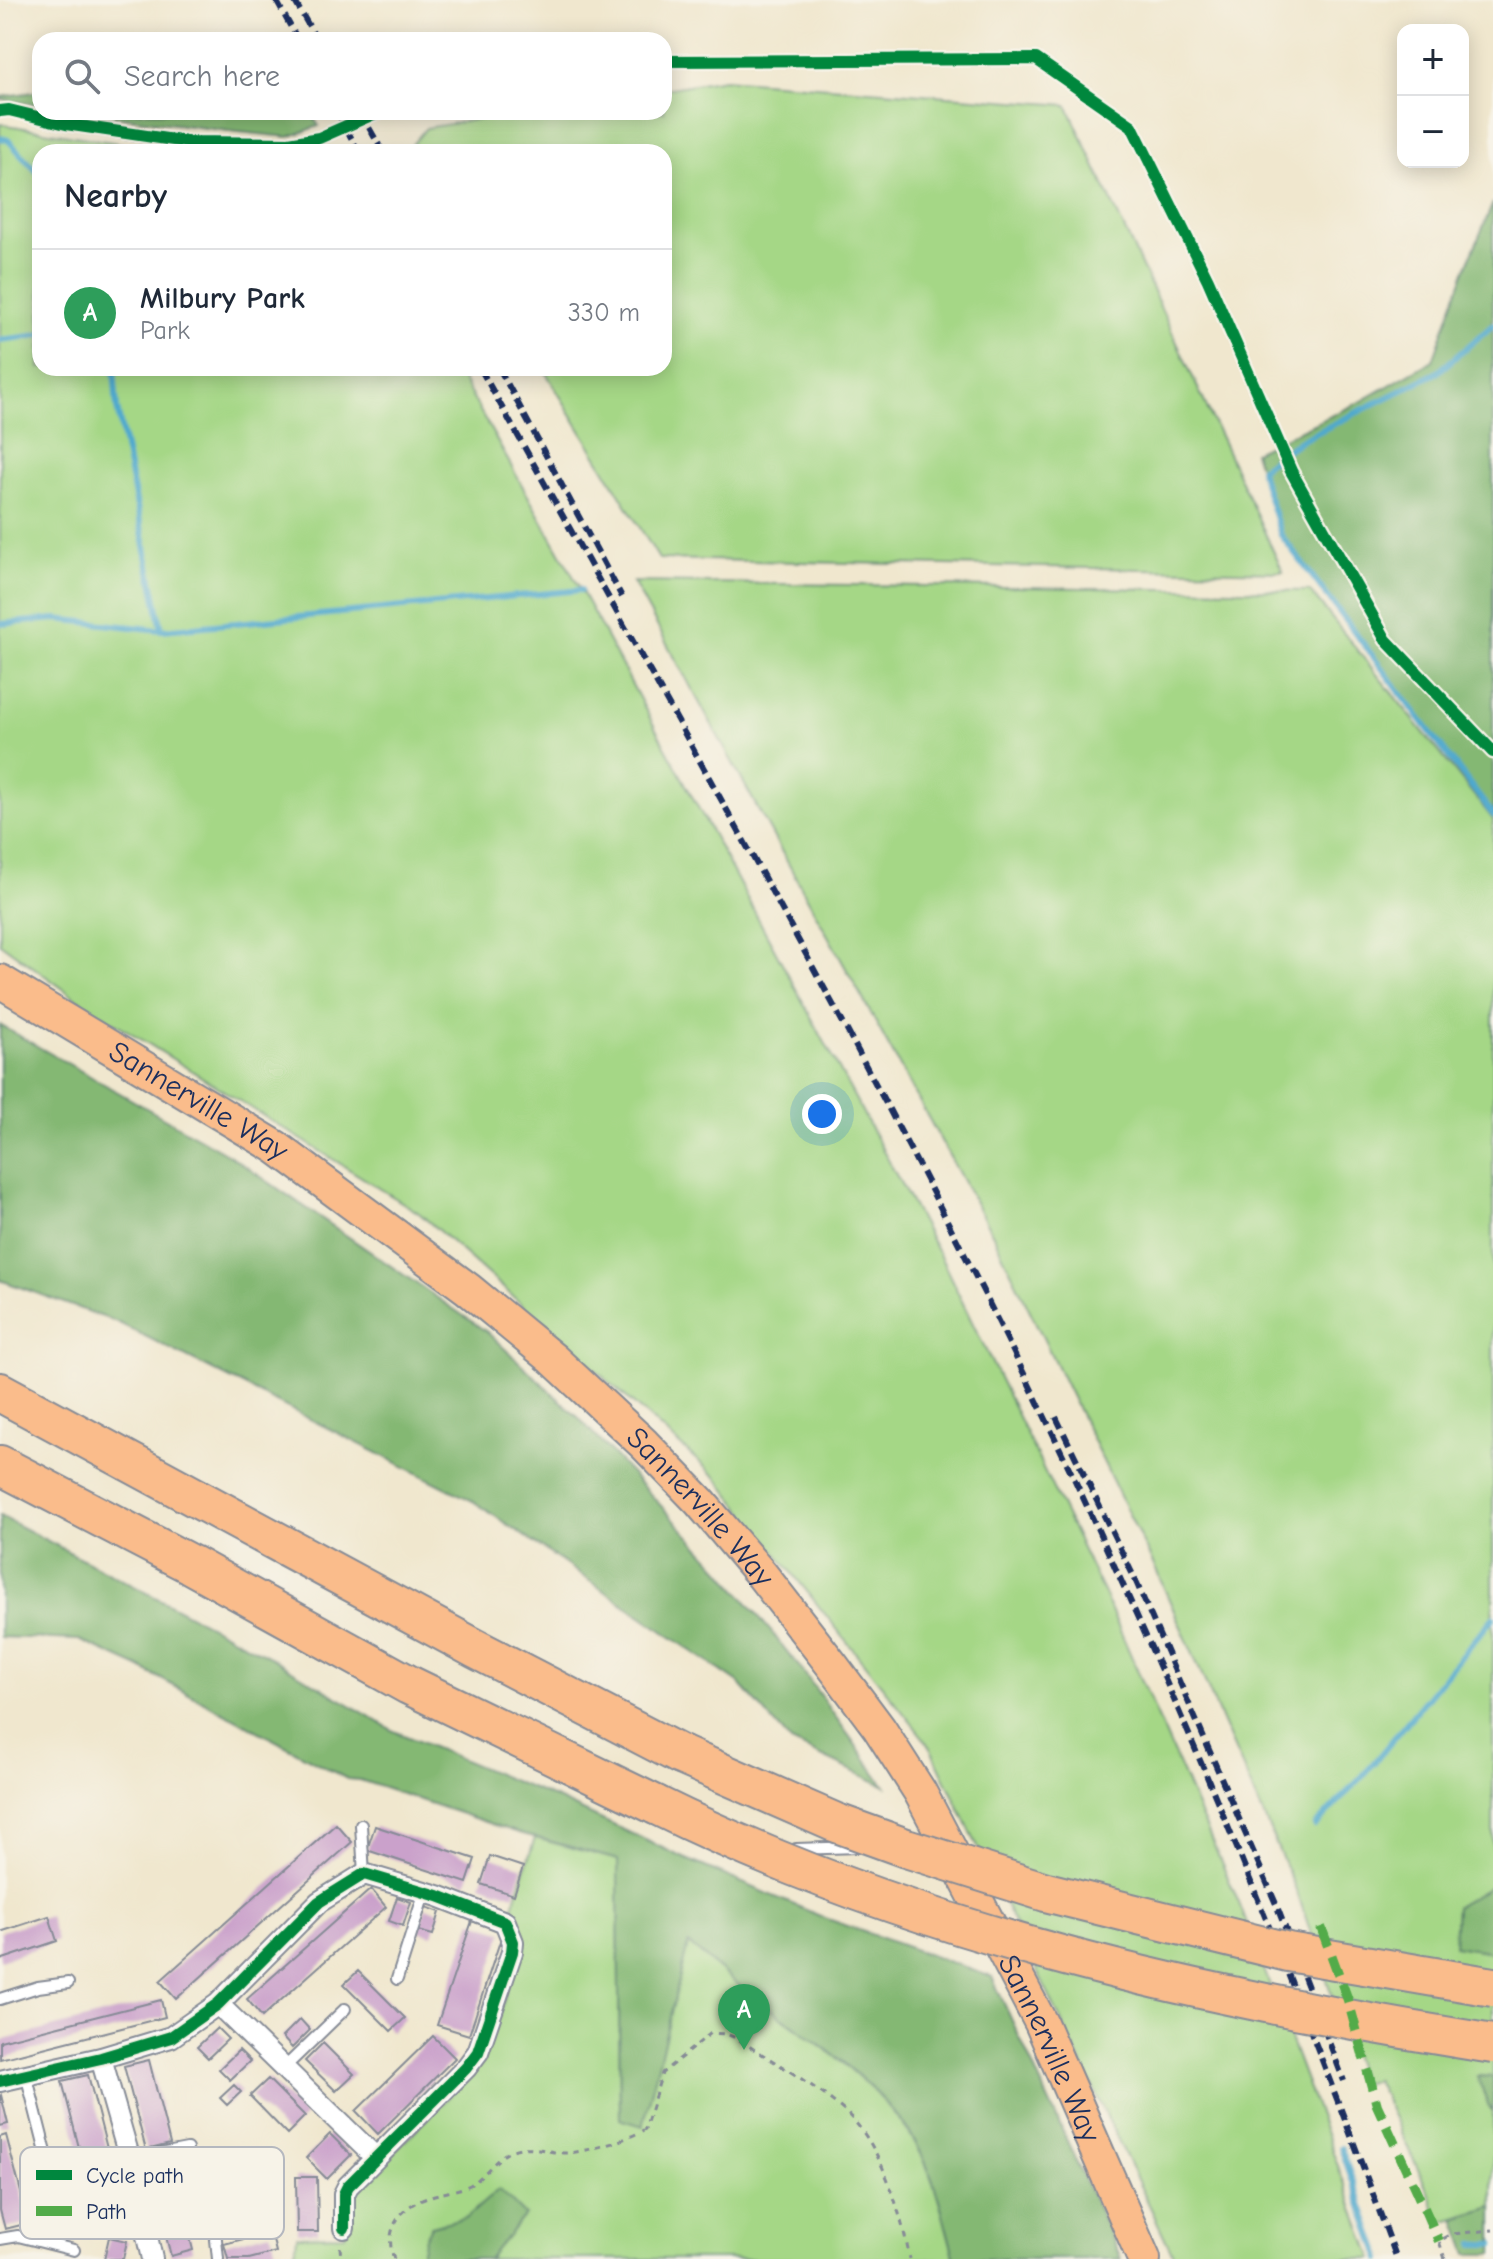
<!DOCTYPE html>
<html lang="en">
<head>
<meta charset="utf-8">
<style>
  :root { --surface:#fff; --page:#f6f6f7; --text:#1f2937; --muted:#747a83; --line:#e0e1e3; --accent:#d93025 }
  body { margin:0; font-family:"Comic Neue",sans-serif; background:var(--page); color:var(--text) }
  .controls { position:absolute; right:24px; top:24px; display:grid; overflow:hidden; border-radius:16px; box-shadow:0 4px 20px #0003 }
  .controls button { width:72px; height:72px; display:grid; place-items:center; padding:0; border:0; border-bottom:2px solid var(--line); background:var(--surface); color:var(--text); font:40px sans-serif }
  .you { position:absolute; left:822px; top:1114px; width:28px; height:28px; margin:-20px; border:6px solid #fff; border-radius:50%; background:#1a73e8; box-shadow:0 0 0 12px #1a73e833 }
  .badge { display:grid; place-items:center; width:52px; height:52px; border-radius:50%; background:var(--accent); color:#fff; font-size:26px; font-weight:700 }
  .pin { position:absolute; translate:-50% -66px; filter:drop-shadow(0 2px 4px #0008) }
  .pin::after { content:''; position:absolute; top:42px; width:28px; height:24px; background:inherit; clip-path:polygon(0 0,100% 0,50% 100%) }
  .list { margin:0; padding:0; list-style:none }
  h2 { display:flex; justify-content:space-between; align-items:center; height:104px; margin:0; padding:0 32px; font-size:34px }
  h2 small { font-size:26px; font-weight:400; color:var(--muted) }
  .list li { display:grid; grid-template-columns:52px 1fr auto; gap:24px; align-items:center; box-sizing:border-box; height:128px; padding:0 32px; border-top:2px solid var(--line) }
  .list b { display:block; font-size:30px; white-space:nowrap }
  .list p { margin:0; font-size:26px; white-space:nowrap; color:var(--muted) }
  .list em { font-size:26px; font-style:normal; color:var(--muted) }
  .icon { flex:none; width:44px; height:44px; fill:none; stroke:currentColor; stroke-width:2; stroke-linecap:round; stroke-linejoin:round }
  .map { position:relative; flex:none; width:1493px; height:2259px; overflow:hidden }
  .search { position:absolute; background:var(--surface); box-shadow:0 4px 20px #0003; left:32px; top:32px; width:640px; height:88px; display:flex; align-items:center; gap:20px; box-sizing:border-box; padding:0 28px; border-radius:24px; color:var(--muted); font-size:30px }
  .panel { position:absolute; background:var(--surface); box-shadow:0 4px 20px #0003; left:32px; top:144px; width:640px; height:232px; border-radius:24px }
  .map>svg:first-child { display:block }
</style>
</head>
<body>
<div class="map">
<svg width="1493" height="2259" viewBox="0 0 1493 2259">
  <rect width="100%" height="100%" fill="#f7f3e8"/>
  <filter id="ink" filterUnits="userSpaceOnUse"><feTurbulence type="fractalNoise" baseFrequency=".0125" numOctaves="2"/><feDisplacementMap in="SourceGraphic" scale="16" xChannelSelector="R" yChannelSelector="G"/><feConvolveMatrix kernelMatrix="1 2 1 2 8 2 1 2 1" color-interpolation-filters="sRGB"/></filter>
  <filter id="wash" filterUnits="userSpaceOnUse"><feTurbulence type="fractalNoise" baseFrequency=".006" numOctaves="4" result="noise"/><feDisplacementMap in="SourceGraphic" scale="32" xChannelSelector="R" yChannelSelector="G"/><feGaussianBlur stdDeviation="1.8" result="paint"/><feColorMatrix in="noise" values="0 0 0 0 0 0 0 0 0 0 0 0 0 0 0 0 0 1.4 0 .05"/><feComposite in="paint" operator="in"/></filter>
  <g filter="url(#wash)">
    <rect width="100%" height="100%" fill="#f0e7ce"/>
    <path fill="#a5d786" stroke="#608372" stroke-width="2" d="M724 79 1067 105 1283 572 659 559 543 368H664V152H413L410 147 426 128 522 112H664V89Z
      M0 124 174 152H40V368H456L581 590 942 1260 1104 1594 1239 1903 1373 2259H1175L929 1745 716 1477 419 1213 80 1001 0 943Z
      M633 582 1310 591 1493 819V1885L1456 1907 1455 1946 1493 1952V2077L1478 2076 1493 2111V2207L1438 2223 1431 2197 1376 2080 1362 2084 1297 1892 1157 1572 994 1237Z
      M535 1838 618 1860 620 2119 643 2125 688 1943C708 1960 728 1977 749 1993 806 2036 868 2073 909 2133 934 2170 943 2217 955 2259H298L295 2255 297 2236 345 2235 351 2196 483 2061 523 1944 511 1913Z"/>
    <path fill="#84b873" stroke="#507468" stroke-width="2" d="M40 91V105L0 99V97Z
      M83 112H310L319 126 289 137 228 131Z
      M1493 203V819L1281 535 1254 452 1360 402 1433 360 1464 273Z
      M0 1025 229 1155 487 1332 578 1417 722 1571 802 1670 885 1786 791 1742 740 1684 473 1501 117 1322 0 1280Z
      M0 1516 272 1658 394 1731 559 1800 684 1858 825 1918 992 1977 1121 2259H955C943 2217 934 2170 910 2133 869 2073 807 2036 750 1994 729 1978 709 1960 688 1944L643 2126 620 2119 618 1860 516 1832 360 1780 347 1779 139 1667 79 1640 0 1637Z
      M1493 1885V1952L1454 1946 1456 1907Z
      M1477 2076 1493 2077V2111L1489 2107Z
      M499 2189 525 2215 488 2259H420L425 2237 431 2226 467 2217Z
      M1493 2207V2254H1468L1455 2219Z"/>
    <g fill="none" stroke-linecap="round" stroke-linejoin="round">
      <path stroke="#4fa9cd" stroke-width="6" d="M0 138 8 140 40 175
        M1493 325 1438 372 1300 441 1260 469 1281 535 1493 815
        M0 340 40 335
        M114 368 117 408 162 630
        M0 624 55 619 162 630 581 590
        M1315 1826 1362 1777 1493 1618
        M1341 2148 1381 2259
        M1474 2244H1493"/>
    </g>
    <g id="blocks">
      <path fill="#caa1cb" d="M336 1824 352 1842 176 1999 160 1981Z
        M375 1826 475 1859 467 1883 367 1850Z
        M490 1856 523 1867 514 1895 481 1884Z
        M371 1889 386 1907 262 2017 247 1999Z
        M397 1897 411 1902 403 1926 389 1921Z
        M426 1907 440 1912 433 1935 418 1931Z
        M49 1916 57 1941 0 1960V1932Z
        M472 1921 503 1932 469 2035 437 2025Z
        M358 1971 405 2018 391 2031 344 1984Z
        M161 2000 165 2017 0 2059V2041Z
        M300 2019 310 2030 292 2048 282 2037Z
        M217 2028 228 2039 208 2058 197 2047Z
        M433 2036 455 2058 378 2134 356 2111Z
        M323 2043 354 2074 336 2091 305 2061Z
        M239 2050 250 2061 230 2080 219 2069Z
        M149 2060 170 2144 146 2150 124 2066Z
        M88 2075 111 2164 85 2171 62 2081Z
        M268 2079 305 2116 287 2134 250 2096Z
        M234 2085 241 2092 227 2105 220 2098Z
        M1 2095 8 2124 0 2126V2096Z
        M330 2134 351 2155 327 2179 306 2158Z
        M6 2135 29 2223 5 2229 0 2210V2137Z
        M170 2160 193 2250 171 2256 148 2166Z
        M296 2177H317L318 2232H297Z
        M271 2232 276 2252 249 2259H228L224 2244Z
        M109 2237 127 2241 123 2259H104Z"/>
    </g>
  </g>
  <g filter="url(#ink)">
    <use href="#blocks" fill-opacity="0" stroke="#868b96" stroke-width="2"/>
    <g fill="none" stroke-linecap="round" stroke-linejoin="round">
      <defs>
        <path id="service" d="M664 61 1036 59 1132 126 1208 280 1291 471 1386 640 1493 752
          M0 111 9 110C109 135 216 154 319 138
          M361 1825 364 1874
          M796 1849 858 1847
          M397 1979 424 1894
          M0 1999 38 1987 68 1983
          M284 2068 345 2009
          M26 2074 53 2180
          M130 2160 187 2149
          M214 2220 218 2259
          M0 2239 18 2236 74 2250"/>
        <path id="minor" d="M218 2004 375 2157
          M101 2058 130 2160 152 2259
          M0 2081 101 2058 171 2037 218 2004 319 1902 364 1874 438 1896 505 1922 513 1942 512 1952 478 2052 466 2068 348 2186 344 2194V2228"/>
        <g id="primary">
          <path id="s1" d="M0 981 276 1147 468 1289 553 1359 644 1444 700 1502 762 1575 832 1665 879 1728 920 1792 1041 2023 1144 2259"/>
        </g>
        <path id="motorway" d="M0 1392 476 1649 681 1755
          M0 1465 190 1564 409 1685 656 1805"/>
      </defs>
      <use href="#service" stroke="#868b96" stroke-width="14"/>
      <use href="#minor" stroke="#868b96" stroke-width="24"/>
      <use href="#primary" stroke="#868b96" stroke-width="36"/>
      <use href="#motorway" stroke="#868b96" stroke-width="42"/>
      <path stroke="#868b96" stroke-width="3" stroke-dasharray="6 6" stroke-linecap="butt" d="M340 2247 341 2259
        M394 2259C384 2233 397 2211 422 2199 437 2193 455 2192 470 2185 486 2176 495 2157 513 2150 532 2143 549 2154 568 2153 588 2151 629 2140 645 2129L662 2073 711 2033 726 2034 736 2038C772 2061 811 2082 843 2110 882 2143 900 2211 910 2259
        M1445 2259 1439 2241 1452 2234 1493 2230"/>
      <use href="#service" stroke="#fff" stroke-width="10"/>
      <use href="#minor" stroke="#fff" stroke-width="20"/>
      <use href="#primary" stroke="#fabc8b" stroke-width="32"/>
      <use href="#motorway" stroke="#fabc8b" stroke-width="38"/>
      <path stroke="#1b2f5e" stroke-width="6" stroke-dasharray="12 6" stroke-linecap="butt" d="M276 0 298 40
        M294 0 317 40
        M337 112 359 152
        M360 112 383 152
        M480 368C652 676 827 982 986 1297 1142 1608 1277 1932 1397 2259
        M499 368 622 597
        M1056 1417 1134 1577 1276 1904 1344 2081"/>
      <defs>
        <path id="service-bridge" d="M319 138 378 112"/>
        <path id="motorway-bridge" d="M681 1755 834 1822 906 1848 1046 1892 1288 1952 1493 1987
          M656 1805C919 1935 1205 1998 1493 2044"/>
      </defs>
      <use href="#service-bridge" stroke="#868b96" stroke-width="14" stroke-linecap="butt"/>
      <use href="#motorway-bridge" stroke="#868b96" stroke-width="42" stroke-linecap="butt"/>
      <use href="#service-bridge" stroke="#fff" stroke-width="10"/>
      <use href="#motorway-bridge" stroke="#fabc8b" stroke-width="38"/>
      <path stroke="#52ab49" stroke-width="10" stroke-dasharray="20 10" stroke-linecap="butt" d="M1321 1927 1348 2000 1377 2105 1439 2241"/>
      <defs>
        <path id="cycleway" d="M664 61 1036 59 1132 126 1208 280 1291 471 1386 640 1493 752
          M0 111 9 110 66 124 187 142 289 143 319 138 378 112
          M0 2081 101 2058 171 2037 218 2004 319 1902 364 1874 438 1896 505 1922 513 1942 512 1952 478 2052 466 2068 348 2186 344 2194V2228"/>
      </defs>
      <use href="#cycleway" stroke="#f7f3e8" stroke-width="17"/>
      <use href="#cycleway" stroke="#00873e" stroke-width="12"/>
    </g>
  </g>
  <g text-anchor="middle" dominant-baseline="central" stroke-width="6" stroke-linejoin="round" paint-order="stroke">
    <g font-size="30" fill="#1b2f5e" stroke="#f7f3e8">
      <text stroke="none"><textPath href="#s1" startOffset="232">Sannerville Way</textPath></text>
      <text stroke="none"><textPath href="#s1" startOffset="880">Sannerville Way</textPath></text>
      <text stroke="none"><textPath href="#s1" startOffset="1528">Sannerville Way</textPath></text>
    </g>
  </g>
  <rect x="20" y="2147" width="264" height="92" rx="12" fill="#f7f3e8" stroke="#b5b8bf" stroke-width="2"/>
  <rect x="36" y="2170" width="36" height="10" fill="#00873e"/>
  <rect x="36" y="2206" width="36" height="10" fill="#52ab49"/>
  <g font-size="22" fill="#1b2f5e">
    <text x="86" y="2183">Cycle path</text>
    <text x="86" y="2219">Path</text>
  </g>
</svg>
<div class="controls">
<button>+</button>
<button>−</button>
</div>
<div class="you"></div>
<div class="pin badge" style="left:744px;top:2050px;background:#2e9e5b">A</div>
<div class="search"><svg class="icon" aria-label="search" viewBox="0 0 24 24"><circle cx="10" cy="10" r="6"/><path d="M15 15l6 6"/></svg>Search here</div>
<section class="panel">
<h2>Nearby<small></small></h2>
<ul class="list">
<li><span class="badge" style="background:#2e9e5b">A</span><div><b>Milbury Park</b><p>Park</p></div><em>330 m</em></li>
</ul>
</section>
</div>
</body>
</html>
